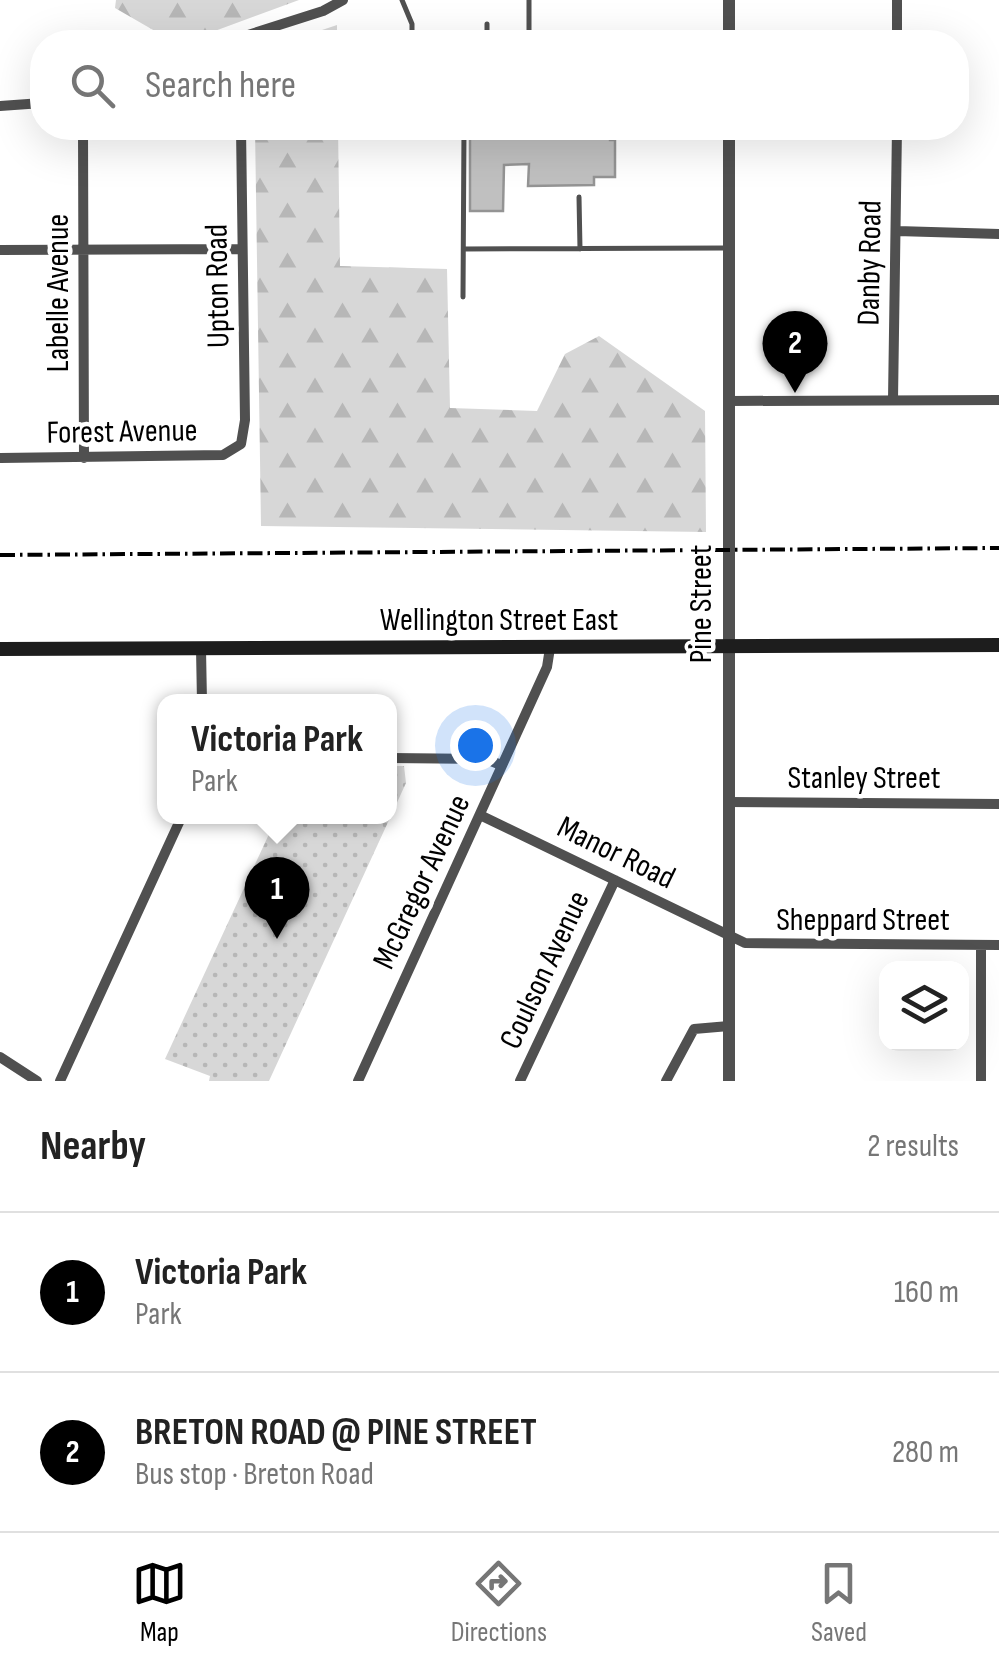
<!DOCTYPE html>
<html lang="en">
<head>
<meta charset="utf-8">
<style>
  :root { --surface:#fff; --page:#f2f2f2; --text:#222; --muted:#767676; --line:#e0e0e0; --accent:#000 }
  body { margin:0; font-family:"Sofia Sans Condensed",sans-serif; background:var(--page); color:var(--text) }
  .controls { position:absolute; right:30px; bottom:30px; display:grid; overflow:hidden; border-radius:20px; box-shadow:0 10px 40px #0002 }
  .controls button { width:90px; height:90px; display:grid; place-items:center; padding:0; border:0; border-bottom:2px solid var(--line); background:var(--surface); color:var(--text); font:50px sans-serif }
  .you { position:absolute; left:475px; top:745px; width:35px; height:35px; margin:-25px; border:8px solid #fff; border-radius:50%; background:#1a73e8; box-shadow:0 0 0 15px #1a73e833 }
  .badge { display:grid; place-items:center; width:65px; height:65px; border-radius:50%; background:var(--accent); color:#fff; font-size:32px; font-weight:700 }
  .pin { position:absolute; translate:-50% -82px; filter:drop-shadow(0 2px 5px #0008) }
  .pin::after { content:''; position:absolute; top:52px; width:35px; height:30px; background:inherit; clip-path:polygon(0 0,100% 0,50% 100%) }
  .popup { position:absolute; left:157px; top:694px; width:240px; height:130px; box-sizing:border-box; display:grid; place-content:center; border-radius:20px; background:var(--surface); filter:drop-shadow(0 2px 8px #0005); font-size:32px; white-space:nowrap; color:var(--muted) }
  .popup b { font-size:38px; color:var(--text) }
  .popup::after { content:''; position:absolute; left:50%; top:100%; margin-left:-20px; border:20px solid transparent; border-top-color:var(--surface) }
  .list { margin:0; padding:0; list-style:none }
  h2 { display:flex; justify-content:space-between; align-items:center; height:130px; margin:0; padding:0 40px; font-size:42px }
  h2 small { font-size:32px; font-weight:400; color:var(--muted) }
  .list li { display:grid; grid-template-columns:65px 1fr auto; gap:30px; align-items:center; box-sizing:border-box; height:160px; padding:0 40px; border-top:2px solid var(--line) }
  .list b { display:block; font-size:38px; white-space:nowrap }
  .list p { margin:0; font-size:32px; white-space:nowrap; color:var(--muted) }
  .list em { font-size:32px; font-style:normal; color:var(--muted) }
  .icon { flex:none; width:55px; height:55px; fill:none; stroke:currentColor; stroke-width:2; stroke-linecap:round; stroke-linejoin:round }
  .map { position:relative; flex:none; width:999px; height:1081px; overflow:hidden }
  .search { position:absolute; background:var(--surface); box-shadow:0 10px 40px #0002; left:30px; right:30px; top:30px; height:110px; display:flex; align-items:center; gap:25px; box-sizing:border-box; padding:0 35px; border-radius:40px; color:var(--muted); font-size:38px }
  .sheet { height:450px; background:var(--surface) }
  nav { display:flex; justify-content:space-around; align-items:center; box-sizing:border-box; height:140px; border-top:2px solid var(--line); background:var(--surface); font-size:28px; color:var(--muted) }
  nav a { display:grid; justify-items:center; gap:5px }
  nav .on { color:var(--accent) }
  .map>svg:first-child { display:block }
</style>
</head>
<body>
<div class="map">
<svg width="999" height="1081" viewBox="0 0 999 1081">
  <defs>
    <pattern id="forest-firs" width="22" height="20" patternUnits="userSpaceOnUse" patternTransform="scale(2.5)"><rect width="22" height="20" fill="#d7d7d7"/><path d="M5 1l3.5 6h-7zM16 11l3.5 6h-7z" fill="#b7b7b7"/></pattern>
    <pattern id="park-dots" width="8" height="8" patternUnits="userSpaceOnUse" patternTransform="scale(2.5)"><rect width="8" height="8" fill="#d7d7d7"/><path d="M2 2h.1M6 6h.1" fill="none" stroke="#b7b7b7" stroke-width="1.8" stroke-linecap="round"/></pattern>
  </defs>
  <rect width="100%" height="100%" fill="#fff"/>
  <path fill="url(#forest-firs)" d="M116 0H299L185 42H174L115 8Z
    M337 25V42H286Z
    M255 128H338L340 266 447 269 450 408 537 411 565 354 599 336 705 411 706 532 261 526Z"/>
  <path fill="url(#park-dots)" d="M390 766H404L406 783 269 1081H209L210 1076 165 1059 276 819 390 816Z"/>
  <path fill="#c0c0c0" stroke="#949494" stroke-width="2.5" d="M470 128H609L610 140H615V177H594V185L528 186 529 164 504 165 503 211H470Z"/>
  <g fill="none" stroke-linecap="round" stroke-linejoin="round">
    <path stroke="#727272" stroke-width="2.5" stroke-dasharray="2.5 5" stroke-linecap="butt" d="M609 131H707"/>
    <path stroke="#505050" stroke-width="5" d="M402 0 412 24V42
      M529 0V42
      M487 24V42
      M579 197 580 249
      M464 249 726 248
      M463 297 464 128"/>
    <path stroke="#505050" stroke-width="10" d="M897 0V42
      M226 42 323 11 343 0
      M0 106 42 103
      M83 128 84 458
      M897 231 999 234
      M0 250 242 249
      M893 400 897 128
      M730 401 999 400
      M0 458 223 455 241 444 245 420 241 128
      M201 649 202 702
      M390 758 486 759 501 765
      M728 802 999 804
      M482 816 745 943 999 945
      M981 945V1081
      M0 1057 37 1081
      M60 1081 182 816
      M358 1081 547 667 550 648
      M520 1081 615 880
      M666 1081 694 1029 729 1026"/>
    <path stroke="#505050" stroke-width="12" d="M729 0V42
      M729 1081V128"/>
    <path stroke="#1d1d1d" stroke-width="14" d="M0 649 999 645"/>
    <path stroke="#000" stroke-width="4" stroke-dasharray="15 5 2.5 5" stroke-linecap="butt" d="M0 555 999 548"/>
  </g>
  <g text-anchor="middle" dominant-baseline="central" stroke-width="9" stroke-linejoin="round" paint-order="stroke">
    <g font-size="32" fill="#000" stroke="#fff">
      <text transform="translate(870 263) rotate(-89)">Danby Road</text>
      <text transform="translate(218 286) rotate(-91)">Upton Road</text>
      <text transform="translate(58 293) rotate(-90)">Labelle Avenue</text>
      <text transform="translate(122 432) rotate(-1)">Forest Avenue</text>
      <text transform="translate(701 604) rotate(-90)">Pine Street</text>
      <text x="499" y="620">Wellington Street East</text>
      <text x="864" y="778">Stanley Street</text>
      <text transform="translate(616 853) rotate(26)">Manor Road</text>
      <text transform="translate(422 882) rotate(-65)">McGregor Avenue</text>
      <text x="863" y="920">Sheppard Street</text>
      <text transform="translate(545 970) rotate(-65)">Coulson Avenue</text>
    </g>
  </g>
</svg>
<div class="controls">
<button><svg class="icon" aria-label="layers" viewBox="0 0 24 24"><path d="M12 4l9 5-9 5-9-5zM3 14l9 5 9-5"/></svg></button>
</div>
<div class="you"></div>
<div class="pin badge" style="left:277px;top:939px">1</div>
<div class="popup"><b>Victoria Park</b>Park</div>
<div class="pin badge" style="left:795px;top:393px">2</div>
<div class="search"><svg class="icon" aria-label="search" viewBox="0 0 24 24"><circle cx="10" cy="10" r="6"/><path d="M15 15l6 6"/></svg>Search here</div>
</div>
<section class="sheet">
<h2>Nearby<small>2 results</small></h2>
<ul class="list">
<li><span class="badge">1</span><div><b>Victoria Park</b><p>Park</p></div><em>160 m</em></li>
<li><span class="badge">2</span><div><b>BRETON ROAD @ PINE STREET</b><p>Bus stop · Breton Road</p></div><em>280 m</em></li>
</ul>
</section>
<nav>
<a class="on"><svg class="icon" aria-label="map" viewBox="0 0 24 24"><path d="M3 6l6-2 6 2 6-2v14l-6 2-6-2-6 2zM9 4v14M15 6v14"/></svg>Map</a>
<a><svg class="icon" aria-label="directions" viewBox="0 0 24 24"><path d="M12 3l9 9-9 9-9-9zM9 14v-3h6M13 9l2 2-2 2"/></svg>Directions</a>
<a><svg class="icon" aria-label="saved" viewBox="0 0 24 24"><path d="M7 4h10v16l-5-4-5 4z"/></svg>Saved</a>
</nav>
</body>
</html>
